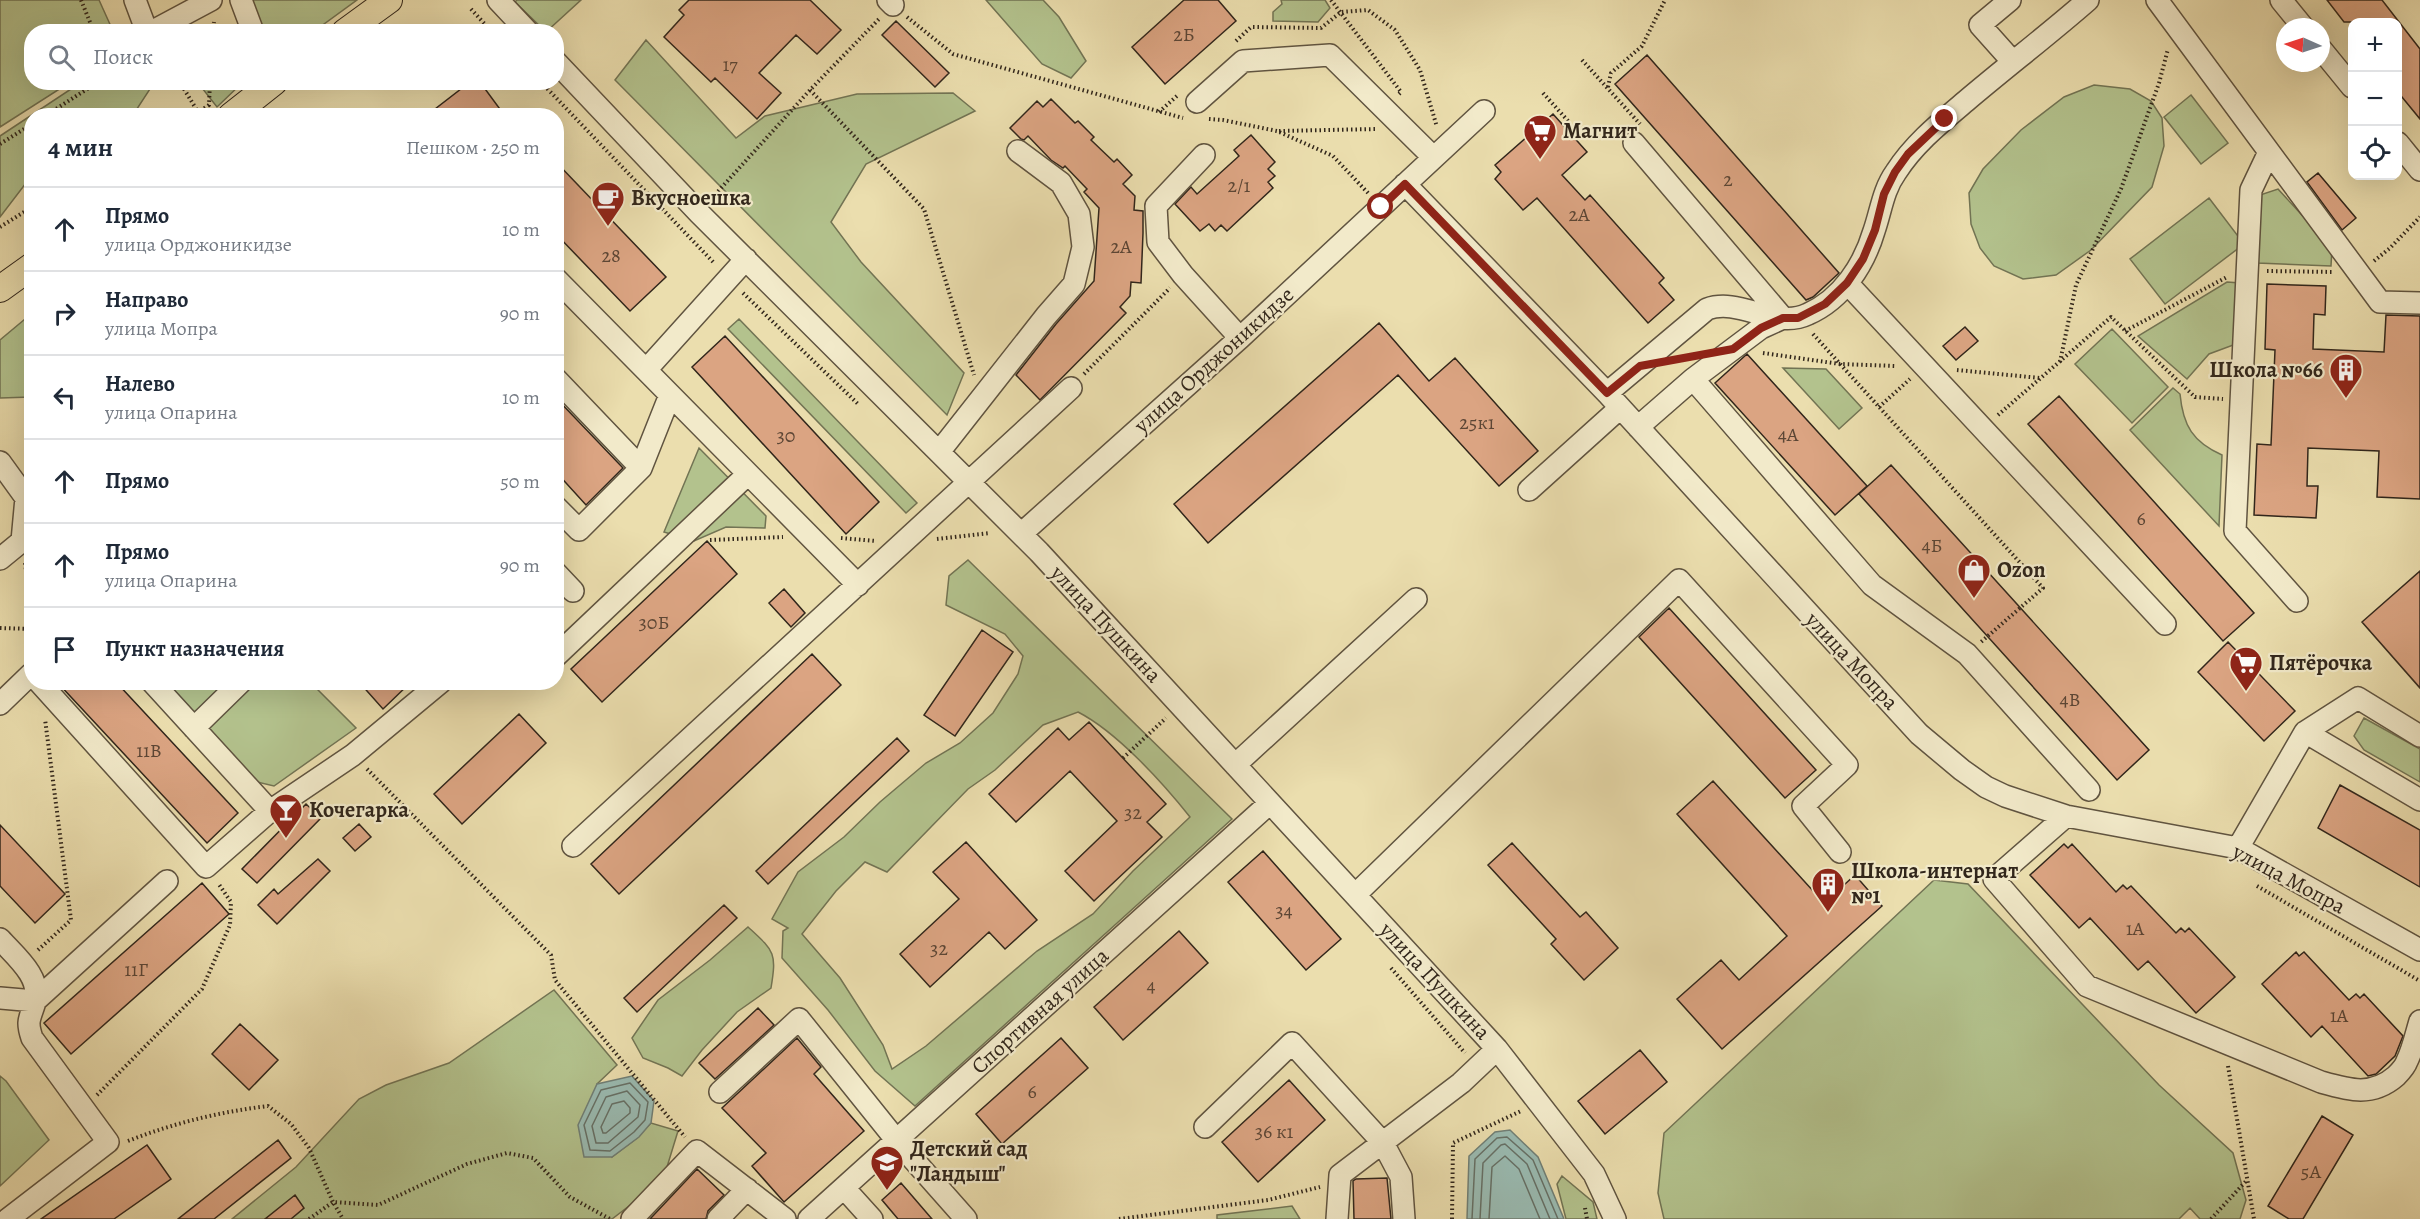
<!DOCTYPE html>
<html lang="ru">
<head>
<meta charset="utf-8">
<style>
  :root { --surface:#fff; --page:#f6f6f7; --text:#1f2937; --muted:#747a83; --line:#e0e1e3 }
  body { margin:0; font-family:Alegreya,serif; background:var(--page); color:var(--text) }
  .controls { position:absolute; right:18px; top:18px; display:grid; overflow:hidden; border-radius:12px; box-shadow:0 6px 24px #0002 }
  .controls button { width:54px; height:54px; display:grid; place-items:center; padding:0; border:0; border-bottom:2px solid var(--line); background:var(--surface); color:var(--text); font:30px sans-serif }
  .compass { position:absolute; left:2276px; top:18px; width:54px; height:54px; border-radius:50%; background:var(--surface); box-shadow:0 6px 24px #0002; rotate:273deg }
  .stop { position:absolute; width:18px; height:18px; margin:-14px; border:4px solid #8f2418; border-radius:50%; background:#fff }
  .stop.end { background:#8f2418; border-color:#fff; box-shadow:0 2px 6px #0008 }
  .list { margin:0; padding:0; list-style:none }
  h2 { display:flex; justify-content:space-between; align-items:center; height:78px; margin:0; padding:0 24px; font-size:26px }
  h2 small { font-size:20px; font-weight:400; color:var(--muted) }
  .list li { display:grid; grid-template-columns:39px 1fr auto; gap:18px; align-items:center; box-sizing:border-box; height:84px; padding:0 24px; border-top:2px solid var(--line) }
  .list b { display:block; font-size:22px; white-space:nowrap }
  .list p { margin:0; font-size:20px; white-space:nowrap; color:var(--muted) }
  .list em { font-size:20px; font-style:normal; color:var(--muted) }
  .icon { flex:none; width:33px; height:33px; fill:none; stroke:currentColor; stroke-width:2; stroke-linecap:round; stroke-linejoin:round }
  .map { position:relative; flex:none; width:2420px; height:1219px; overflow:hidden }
  .search { position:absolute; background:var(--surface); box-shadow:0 6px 24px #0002; left:24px; top:24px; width:540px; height:66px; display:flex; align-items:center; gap:15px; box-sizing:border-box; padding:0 21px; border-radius:24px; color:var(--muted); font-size:22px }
  .panel { position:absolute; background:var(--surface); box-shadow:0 6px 24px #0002; left:24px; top:108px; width:540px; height:582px; border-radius:24px }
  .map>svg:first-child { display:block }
</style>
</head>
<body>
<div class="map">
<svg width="2420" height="1219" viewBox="0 0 2420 1219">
  <rect width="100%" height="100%" fill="#ebdeae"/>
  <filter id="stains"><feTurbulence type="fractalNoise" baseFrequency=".00333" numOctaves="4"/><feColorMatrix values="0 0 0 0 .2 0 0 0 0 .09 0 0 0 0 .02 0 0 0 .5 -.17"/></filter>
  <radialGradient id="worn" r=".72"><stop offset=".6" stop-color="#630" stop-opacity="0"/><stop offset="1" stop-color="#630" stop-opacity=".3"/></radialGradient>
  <path fill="#b3c28d" stroke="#727454" stroke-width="1.5" fill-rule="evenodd" d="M0 0H99L113 31 32 32V82L69 83 0 127Z
    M249 0H357L313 32 263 31Z
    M517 0H581L546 32 515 2Z
    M986 0H1043L1059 17 1086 61 1071 78 1042 64Z
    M1281 0H1325L1330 8 1318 22 1273 21V12L1282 4Z
    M646 40 736 138 765 116 857 94 953 93 975 111 866 164 831 222 861 262 964 373 947 415 615 80Z
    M80 83H148L150 89 133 115 32 116 31 178 26 183 0 217V136Z
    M204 83V82L242 83 217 107 202 88Z
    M2094 85 2130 89 2151 101 2162 118 2164 146 2152 187 2091 250 2056 275 2023 279 1994 266 1980 248 1971 224 1969 193 1983 169 2021 130 2064 97Z
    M2191 95 2228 143 2201 164 2164 117Z
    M2278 189 2332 248 2331 266 2257 263 2260 195Z
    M2209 198 2244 244 2165 304 2130 259Z
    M2227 282 2240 283 2236 344 2209 354 2187 379 2138 336Z
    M31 314V397L0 398V340Z
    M739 319 917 503 906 513 728 329Z
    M2112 329 2168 387 2132 423 2075 364Z
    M1783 368 1826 369 1862 408 1839 429Z
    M2173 388 2180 394C2183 426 2193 442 2222 455L2219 526 2130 430Z
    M699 448 766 516 765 528 726 527 694 541 664 532Z
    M968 560 1232 819 915 1106 875 1071 828 1010 782 958 783 931 788 928 772 919 798 872 844 837 880 802 926 763 960 743 993 713 1018 674 1023 656 1005 634 946 605 949 576ZM1078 712C1117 732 1163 783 1190 817L1133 871 1093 914 1037 951 926 1046 892 1069 883 1045 840 978 802 934 836 891 865 862 887 872 968 789 995 770 1043 725Z
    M167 683H311L356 728 274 786 253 781Z
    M2364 718 2420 749V782L2364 750 2354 736Z
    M1934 880 1968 884 2159 1085 2233 1153 2246 1200 2240 1219H2200L2190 1208 2179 1219H1664L1658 1193 1664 1133Z
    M748 927C774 951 777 952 771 988L737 1012 702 1050 682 1076 668 1068 643 1058 632 1038 658 1000 710 960Z
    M554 990 617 1065 597 1084 612 1157 637 1138 651 1123 678 1131 663 1180 612 1219H232L296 1167 359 1099 386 1085 449 1063Z
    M0 1076 6 1081 49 1140 0 1186Z
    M1562 1176 1593 1202 1597 1219H1566L1557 1184Z
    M1292 1206 1300 1219H1217V1215Z"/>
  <path fill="#9abbb2" stroke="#707f76" stroke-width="1.5" d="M632 1076 654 1101 651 1123 639 1137 612 1157H584L578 1125 597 1084Z
    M1510 1130 1538 1157 1564 1219H1467L1469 1156 1495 1132Z"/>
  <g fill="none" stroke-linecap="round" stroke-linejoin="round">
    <path stroke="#667066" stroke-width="1.5" d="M630 1083 648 1102 645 1120 634 1132 610 1151 590 1150 584 1125 601 1090Z
      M627 1091 640 1105 638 1117 608 1143H596L592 1126 606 1097Z
      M624 1101 630 1108V1113L606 1133H603L601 1127 612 1104Z
      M1472 1219 1475 1159 1497 1138 1507 1137 1533 1160 1558 1219
      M1480 1219 1483 1163 1501 1145 1505 1144 1527 1164 1550 1219
      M1489 1219 1492 1167 1505 1156 1519 1169 1540 1219"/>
  </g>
  <path fill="#dba482" stroke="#31261b" stroke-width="1.5" d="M689 0H810L841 30 817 54 796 35 759 73 781 93 757 119 715 78 711 82 664 37 684 15 679 10Z
    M1184 0H1218L1236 21 1165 84 1132 47Z
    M2327 0H2382L2420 49V119L2397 91V22H2344Z
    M896 21 949 73 935 87 882 35Z
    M1647 55 1839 273 1813 297 1806 300 1615 84Z
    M470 82H480L505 116H426Z
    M1051 99 1075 123 1078 121 1094 137 1091 140 1114 162 1117 159 1132 175 1123 184 1135 196 1134 210 1143 211V233L1141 283 1131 282 1130 296 1120 307 1126 313 1040 400 1016 375 1056 324 1094 281 1099 208 1084 192 1087 189 1065 166 1063 168 1051 160 1028 136 1024 140 1021 139 1010 128 1037 101 1043 107Z
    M1553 114 1587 152 1562 175 1585 200 1590 195 1664 278 1659 283 1674 300 1648 323 1537 198 1523 210 1495 179 1501 172 1495 165Z
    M1251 135 1275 162 1268 169 1275 176 1268 182 1273 188 1227 231 1221 225 1215 231 1209 224 1200 231 1175 204 1191 187 1197 194 1239 156 1234 150Z
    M556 162 666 277 630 311 556 234Z
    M2318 173 2356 218 2342 230 2307 182Z
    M2267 284 2326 286 2325 315 2314 314 2313 349 2384 352 2386 315 2420 316V499L2377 497 2379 451 2308 448 2307 486H2318L2316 518 2254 515 2257 444 2271 445 2275 350 2265 349Z
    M1379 323 1429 381 1455 358 1538 451 1499 486 1398 375 1208 543 1174 504Z
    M1965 327 1978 341 1956 360 1943 346Z
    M725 336 879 502 846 534 692 367Z
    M1747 354 1867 486 1835 515 1715 383Z
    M2059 396 2254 613 2223 641 2028 424Z
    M556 398 623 468 586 505 556 472Z
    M1891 465 2149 750 2117 780 1859 494Z
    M707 541 737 574 602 702 571 669Z
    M2420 571V688L2362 622Z
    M784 589 805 613 791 627 769 603Z
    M1669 608 1816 770 1785 798 1639 637Z
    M982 630 1013 652 955 736 924 715Z
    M2228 642 2295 711 2264 741 2198 672Z
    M812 654 841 685 619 894 591 864Z
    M57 682H116L238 813 207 843Z
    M359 682H411L383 709Z
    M519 714 546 743 462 824 434 794Z
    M1089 722 1166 804 1147 822 1162 837 1094 901 1065 871 1117 821 1070 771 1016 822 989 794 1058 728 1069 740Z
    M897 738 909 751 768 884 756 871Z
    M1713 781 1824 903 1855 875 1882 906 1722 1049 1677 999 1721 960 1739 980 1787 936 1677 814Z
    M2340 785 2420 830V887L2318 828Z
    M306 804 321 818 257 883 242 869Z
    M359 824 371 837 355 851 343 838Z
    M0 825 65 894 35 923 0 886Z
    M966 842 1037 920 1005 949 989 932 930 987 900 954 959 899 933 872Z
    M1512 843 1580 917 1586 912 1618 948 1584 980 1551 944 1556 939 1488 865Z
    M2064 844 2068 848 2072 844 2116 892 2123 885 2127 889 2131 886 2176 933 2181 928 2185 932 2189 928 2235 977 2196 1013 2148 961 2138 970 2090 918 2079 928 2030 875Z
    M1263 851 1341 939 1306 970 1228 882Z
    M318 859 330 871 277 924 258 905 274 889 278 894Z
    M202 883 229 914 71 1054 44 1023Z
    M724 905 737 918 637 1012 624 998Z
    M1179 931 1208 963 1123 1040 1094 1007Z
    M2296 952 2299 956 2304 952 2349 1000 2356 994 2360 998 2364 994 2403 1036 2395 1056 2376 1074 2368 1076 2322 1026 2311 1037 2262 984Z
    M758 1008 774 1025 715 1079 699 1063Z
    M240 1024 278 1060 249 1090 212 1054Z
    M797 1038 821 1067 814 1074 864 1131 784 1202 752 1166 766 1153 722 1108Z
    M1061 1038 1088 1068 1002 1144 976 1114Z
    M1640 1050 1667 1082 1605 1134 1578 1101Z
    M1289 1080 1325 1120 1258 1182 1222 1142Z
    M2322 1116 2353 1135 2303 1219H2289L2268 1206Z
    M278 1140 291 1158 214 1219H178Z
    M147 1145 171 1179 114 1219H41Z
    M697 1169 724 1195 708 1211 706 1219H650Z
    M1387 1178 1391 1219H1354L1353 1181 1356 1179Z
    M901 1183 932 1219H898L882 1200Z
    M295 1195 304 1208 291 1219H265Z"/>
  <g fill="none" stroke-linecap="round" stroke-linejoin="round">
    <defs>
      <path id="minor" d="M135 0 147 32
        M241 0 253 32
        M498 0 528 32
        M888 0 893 5
        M2010 0 1980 25 2013 62
        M2157 0 2380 302 2420 303
        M2281 0 2303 27
        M151 32 211 0
        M2321 49 2352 87
        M556 62 699 213 1039 552 1497 1049 1594 1174 1615 1219
        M1197 102 1243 61 1330 55 1433 157
        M1634 143 1783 318 1761 328 1693 379
        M2398 143 2420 170
        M2269 152 2251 190 2235 531 2297 601
        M1204 155 1156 206 1158 242 1183 275 1240 338
        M1405 184 1607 393 1919 734 1962 770 1986 787 2005 796 2066 816 2238 848 2420 950
        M556 279 858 585
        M1847 283 2165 624
        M646 370 746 259
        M556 379 641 468
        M1607 393 1707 309C1740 297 1775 330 1808 314 1842 299 1864 265 1874 231 1881 211 1883 190 1896 172 1914 144 1940 123 1966 101 2006 67 2048 35 2088 0
        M1638 427 1693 379 1872 585 1967 654 2089 790
        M939 452 1046 316 1074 284 1083 247 1079 214 1061 183 1018 151
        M0 462 26 498 22 541 0 559
        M1529 490 1620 408
        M556 507 579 530 641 468 670 395
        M1021 534 1240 338 1484 111
        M556 573 573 591
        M556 656 748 474
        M39 682 206 867 270 811
        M152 682 270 811 353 755 441 682
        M0 704 31 674
        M194 728 241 682
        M2305 732 2358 698 2420 736
        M1235 765 1416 599
        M2066 816 1994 879 2087 986 2321 1082C2349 1090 2372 1097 2396 1076 2400 1072 2405 1067 2407 1061 2413 1049 2416 1034 2420 1021
        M573 846 1071 388
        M2238 848 2305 732 2420 800
        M1355 895 1679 580 1847 765 1803 806 1840 852
        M0 939C15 956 42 977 35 1002 30 1019 26 1020 32 1038L108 1142 8 1219
        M0 998 35 1001 167 881
        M720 1092 799 1019 897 1141 966 1219
        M1205 1127 1292 1043 1383 1143 1401 1177 1404 1219
        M844 1188 872 1219
        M632 1219 697 1151 785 1219
        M718 1219 747 1189
        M809 1219 1270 803
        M1337 1219 1340 1175 1461 1083 1497 1049"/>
      <path id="major" d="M345 32 389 0
        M231 116 274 82
        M0 289 32 266"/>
    </defs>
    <use href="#minor" stroke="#605440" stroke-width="24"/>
    <use href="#major" stroke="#31261b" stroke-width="28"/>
    <path stroke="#31261b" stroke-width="4" stroke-dasharray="1.5 3" stroke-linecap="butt" d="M81 0 94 32
      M1331 0 1401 92 1399 94
      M471 9 492 32
      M907 17 953 54 1183 118
      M213 32 214 22
      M1236 41 1251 27 1321 28 1341 12 1368 10 1395 30 1420 70 1437 127
      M1582 60 1640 124
      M541 82 715 264
      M1608 87 1611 73 1642 46 1665 0
      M184 89 198 112
      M810 90 924 209 974 375
      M1543 93 1569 122
      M1159 112 1178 95
      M45 116 98 82
      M193 116 209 105 210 82
      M1209 119 1223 120 1277 131 1333 156 1368 193
      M1279 131 1377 129
      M0 144 32 124
      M712 198 810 90 879 19
      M0 227 32 207
      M2374 261 2390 248 2420 217
      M2267 271 2334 272
      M743 293 858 404
      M2125 331 2227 277
      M1813 334 2043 588 1981 642
      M1763 353 1840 364 1896 366
      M2060 362 2076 285 2121 189 2159 83 2168 49
      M1957 370 2040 378
      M1084 374 1170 288
      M1879 407 1910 379
      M1998 415 2111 317 2195 397 2223 399
      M841 538 876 541
      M937 539 990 533
      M710 540 783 537
      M25 563 32 614
      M0 628 32 629
      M1123 758 1166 718
      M367 769 551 955 555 980 685 1137
      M2257 886 2420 981
      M38 950 71 920 45 719
      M1391 968 1465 1053
      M2228 1066 2254 1219
      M97 1095 202 989 230 925 231 902 218 883
      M128 1141C174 1123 219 1112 268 1106L291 1124 309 1148 333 1202 378 1205 467 1164 507 1153 533 1158 570 1197 610 1219
      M1585 1208 1587 1219
      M309 1219 333 1202 343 1219
      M1119 1219 1268 1200 1320 1187
      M1452 1219 1453 1143 1521 1111
      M2211 1219 2247 1180"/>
    <use href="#minor" stroke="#f2eaca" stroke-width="21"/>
    <use href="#major" stroke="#ebdeae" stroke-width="26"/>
  </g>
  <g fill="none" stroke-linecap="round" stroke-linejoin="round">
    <path stroke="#8f2418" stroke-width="8" d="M1381 207 1405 184 1607 393 1640 366 1733 349 1761 328 1783 318H1798L1825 304 1847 283 1863 259 1875 230 1884 194 1895 172 1908 154 1945 119"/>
  </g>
  <defs>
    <symbol id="supermarket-pin" viewBox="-11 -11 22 30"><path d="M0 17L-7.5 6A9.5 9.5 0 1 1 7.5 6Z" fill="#8f2418" stroke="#f2eaca"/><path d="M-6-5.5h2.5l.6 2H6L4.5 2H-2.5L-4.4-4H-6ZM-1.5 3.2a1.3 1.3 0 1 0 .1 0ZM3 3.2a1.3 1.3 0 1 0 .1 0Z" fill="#fff"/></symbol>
    <symbol id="cafe-pin" viewBox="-11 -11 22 30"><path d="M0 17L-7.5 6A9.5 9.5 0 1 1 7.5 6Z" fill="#8f2418" stroke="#f2eaca"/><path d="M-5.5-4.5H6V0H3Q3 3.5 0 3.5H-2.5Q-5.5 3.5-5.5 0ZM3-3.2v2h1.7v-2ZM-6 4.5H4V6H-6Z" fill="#fff"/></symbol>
    <symbol id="building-pin" viewBox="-11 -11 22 30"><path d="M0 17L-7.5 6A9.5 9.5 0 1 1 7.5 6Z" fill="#8f2418" stroke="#f2eaca"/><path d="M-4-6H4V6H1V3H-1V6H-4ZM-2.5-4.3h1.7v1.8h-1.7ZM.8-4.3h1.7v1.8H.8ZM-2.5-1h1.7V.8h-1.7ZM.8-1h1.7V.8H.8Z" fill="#fff"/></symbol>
    <symbol id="shop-pin" viewBox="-11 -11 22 30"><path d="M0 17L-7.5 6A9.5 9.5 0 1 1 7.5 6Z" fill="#8f2418" stroke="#f2eaca"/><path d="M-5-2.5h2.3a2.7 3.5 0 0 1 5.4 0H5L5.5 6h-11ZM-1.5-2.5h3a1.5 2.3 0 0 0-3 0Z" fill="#fff"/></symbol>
    <symbol id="bar-pin" viewBox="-11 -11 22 30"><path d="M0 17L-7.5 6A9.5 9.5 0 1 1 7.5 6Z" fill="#8f2418" stroke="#f2eaca"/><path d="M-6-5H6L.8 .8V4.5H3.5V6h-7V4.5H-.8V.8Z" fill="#fff"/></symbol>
    <symbol id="school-pin" viewBox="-11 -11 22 30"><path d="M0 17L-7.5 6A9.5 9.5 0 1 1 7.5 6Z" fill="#8f2418" stroke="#f2eaca"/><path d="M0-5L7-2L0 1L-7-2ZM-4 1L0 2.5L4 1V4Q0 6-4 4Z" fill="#fff"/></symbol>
  </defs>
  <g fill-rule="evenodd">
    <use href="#supermarket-pin" x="1521" y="112" width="38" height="52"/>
    <use href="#cafe-pin" x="589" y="179" width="38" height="52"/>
    <use href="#building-pin" x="2327" y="351" width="38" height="52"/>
    <use href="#shop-pin" x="1955" y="551" width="38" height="52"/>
    <use href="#supermarket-pin" x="2227" y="644" width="38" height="52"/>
    <use href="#bar-pin" x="267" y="791" width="38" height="52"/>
    <use href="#building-pin" x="1809" y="865" width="38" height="52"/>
    <use href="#school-pin" x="868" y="1143" width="38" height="52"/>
  </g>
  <g text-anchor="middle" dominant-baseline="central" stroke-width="4.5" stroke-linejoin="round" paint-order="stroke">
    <g font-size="20" fill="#5c4635">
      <text x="1184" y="34">2Б</text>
      <text x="730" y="64">17</text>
      <text x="1728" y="179">2</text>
      <text x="1239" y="185">2/1</text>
      <text x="1579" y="214">2А</text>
      <text x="1121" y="246">2А</text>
      <text x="611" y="255">28</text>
      <text x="1477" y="422">25к1</text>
      <text x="1788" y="434">4А</text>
      <text x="786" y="435">30</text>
      <text x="2141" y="518">6</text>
      <text x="1932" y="545">4Б</text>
      <text x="654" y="622">30Б</text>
      <text x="2070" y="699">4В</text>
      <text x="149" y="750">11В</text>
      <text x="1133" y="812">32</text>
      <text x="1284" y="910">34</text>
      <text x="2135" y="928">1А</text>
      <text x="939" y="948">32</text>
      <text x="136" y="969">11Г</text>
      <text x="1151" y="985">4</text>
      <text x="2339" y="1015">1А</text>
      <text x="1032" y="1091">6</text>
      <text x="1274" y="1131">36 к1</text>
      <text x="2311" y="1171">5А</text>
    </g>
    <g font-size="22" font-weight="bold" fill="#31261b" stroke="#f2eaca" text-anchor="start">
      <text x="1563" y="131">Магнит</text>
      <text x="631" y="198">Вкусноешка</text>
      <text x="2323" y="370" text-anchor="end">Школа №66</text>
      <text x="1997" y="570">Ozon</text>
      <text x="2269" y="663">Пятёрочка</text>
      <text x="309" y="810">Кочегарка</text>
      <text x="1851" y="871">Школа-интернат<tspan x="1851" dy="25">№1</tspan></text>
      <text x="910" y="1149">Детский сад<tspan x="910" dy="25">"Ландыш"</tspan></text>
    </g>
    <g font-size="22" fill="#31261b" stroke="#f2eaca">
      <text transform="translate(1214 360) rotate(-42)">улица Орджоникидзе</text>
      <text transform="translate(1106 624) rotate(47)">улица Пушкина</text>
      <text transform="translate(1852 661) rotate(47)">улица Мопра</text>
      <text transform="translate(2289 879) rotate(28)">улица Мопра</text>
      <text transform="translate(1435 981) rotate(47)">улица Пушкина</text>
      <text transform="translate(1040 1011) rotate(-42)">Спортивная улица</text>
    </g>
  </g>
  <rect width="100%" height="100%" filter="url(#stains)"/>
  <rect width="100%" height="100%" fill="url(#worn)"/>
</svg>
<div class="controls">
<button>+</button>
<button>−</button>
<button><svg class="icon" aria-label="locate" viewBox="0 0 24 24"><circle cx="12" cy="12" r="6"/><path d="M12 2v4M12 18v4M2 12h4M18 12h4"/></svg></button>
</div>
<svg class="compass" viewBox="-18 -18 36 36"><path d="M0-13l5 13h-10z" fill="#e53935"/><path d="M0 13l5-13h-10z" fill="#747a83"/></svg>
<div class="stop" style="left:1381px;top:207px"></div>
<div class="stop end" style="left:1945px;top:119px"></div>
<div class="search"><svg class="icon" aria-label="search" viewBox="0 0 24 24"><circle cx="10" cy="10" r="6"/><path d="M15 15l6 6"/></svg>Поиск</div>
<section class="panel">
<h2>4 мин<small>Пешком · 250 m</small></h2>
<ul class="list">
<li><svg class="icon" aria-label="ahead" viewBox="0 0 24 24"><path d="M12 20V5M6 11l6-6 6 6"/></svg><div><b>Прямо</b><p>улица Орджоникидзе</p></div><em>10 m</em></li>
<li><svg class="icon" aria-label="right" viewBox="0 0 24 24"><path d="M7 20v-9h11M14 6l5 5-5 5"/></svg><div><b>Направо</b><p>улица Мопра</p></div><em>90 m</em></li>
<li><svg class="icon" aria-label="left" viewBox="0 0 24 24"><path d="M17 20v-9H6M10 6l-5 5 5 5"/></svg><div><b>Налево</b><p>улица Опарина</p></div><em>10 m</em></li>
<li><svg class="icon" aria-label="ahead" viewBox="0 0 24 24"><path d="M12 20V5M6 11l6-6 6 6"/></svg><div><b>Прямо</b></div><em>50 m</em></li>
<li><svg class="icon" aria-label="ahead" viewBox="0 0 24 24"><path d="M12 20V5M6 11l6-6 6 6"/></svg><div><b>Прямо</b><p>улица Опарина</p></div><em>90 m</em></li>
<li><svg class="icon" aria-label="arrive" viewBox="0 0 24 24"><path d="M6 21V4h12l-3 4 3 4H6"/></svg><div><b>Пункт назначения</b></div></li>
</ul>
</section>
</div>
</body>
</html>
